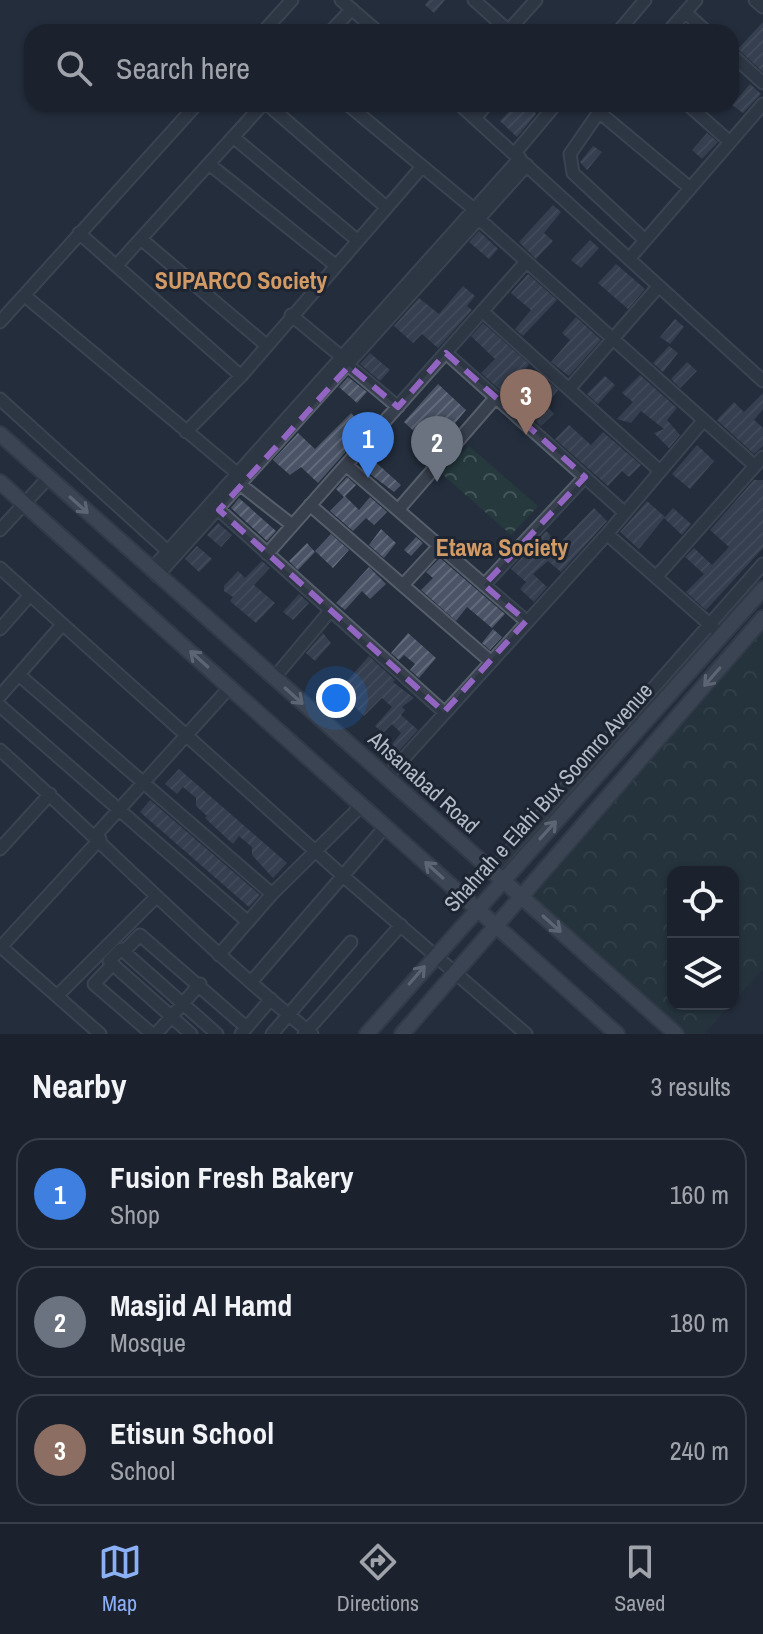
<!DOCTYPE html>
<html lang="en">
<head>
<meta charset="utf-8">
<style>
  :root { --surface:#1b222e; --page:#242a36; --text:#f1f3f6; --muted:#a0a4aa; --line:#393f4a; --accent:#8cb0f5 }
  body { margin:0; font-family:"Archivo Narrow",sans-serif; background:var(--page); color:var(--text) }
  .controls { position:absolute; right:24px; bottom:24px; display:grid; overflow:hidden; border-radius:16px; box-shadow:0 2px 6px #0004 }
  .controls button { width:72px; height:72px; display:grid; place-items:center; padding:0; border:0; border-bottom:2px solid var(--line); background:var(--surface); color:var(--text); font:40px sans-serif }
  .you { position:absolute; left:336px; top:698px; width:28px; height:28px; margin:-20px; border:6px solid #fff; border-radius:50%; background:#1a73e8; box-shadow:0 0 0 12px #1a73e833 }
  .badge { display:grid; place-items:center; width:52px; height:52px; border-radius:50%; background:var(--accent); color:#fff; font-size:26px; font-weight:700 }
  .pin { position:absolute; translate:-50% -66px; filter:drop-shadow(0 2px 4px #0008) }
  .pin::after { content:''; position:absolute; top:42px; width:28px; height:24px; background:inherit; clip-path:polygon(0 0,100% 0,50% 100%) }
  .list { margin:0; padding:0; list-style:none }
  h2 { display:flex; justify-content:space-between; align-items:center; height:104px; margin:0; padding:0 32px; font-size:34px }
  h2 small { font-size:26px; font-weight:400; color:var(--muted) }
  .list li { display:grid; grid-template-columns:52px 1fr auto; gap:24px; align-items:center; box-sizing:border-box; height:112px; margin:0 16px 16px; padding:0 16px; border:2px solid var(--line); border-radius:24px }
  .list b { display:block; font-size:30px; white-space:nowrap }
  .list p { margin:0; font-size:26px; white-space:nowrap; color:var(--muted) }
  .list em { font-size:26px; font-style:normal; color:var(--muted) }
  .icon { flex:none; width:44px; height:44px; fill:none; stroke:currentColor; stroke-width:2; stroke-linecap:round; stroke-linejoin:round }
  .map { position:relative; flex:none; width:763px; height:1034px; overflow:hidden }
  .search { position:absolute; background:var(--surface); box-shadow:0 2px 6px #0004; left:24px; right:24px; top:24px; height:88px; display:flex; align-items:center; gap:20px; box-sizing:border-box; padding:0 28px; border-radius:24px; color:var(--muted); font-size:30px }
  .sheet { height:488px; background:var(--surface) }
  nav { display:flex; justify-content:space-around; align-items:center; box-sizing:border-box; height:112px; border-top:2px solid var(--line); background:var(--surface); font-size:22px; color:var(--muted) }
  nav a { display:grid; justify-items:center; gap:4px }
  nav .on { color:var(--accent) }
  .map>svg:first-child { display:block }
</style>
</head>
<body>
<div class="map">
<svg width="763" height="1034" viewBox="0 0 763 1034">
  <defs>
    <pattern id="forest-crowns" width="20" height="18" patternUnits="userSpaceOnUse" patternTransform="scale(2)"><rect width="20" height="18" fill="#263a3e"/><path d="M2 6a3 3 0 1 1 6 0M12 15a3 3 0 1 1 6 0" fill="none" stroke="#435558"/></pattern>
    <pattern id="building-hatch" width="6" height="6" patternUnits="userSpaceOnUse" patternTransform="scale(2)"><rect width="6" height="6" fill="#4a5466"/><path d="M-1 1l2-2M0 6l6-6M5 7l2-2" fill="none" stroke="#626b7a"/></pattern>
  </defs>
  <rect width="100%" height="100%" fill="#242e3d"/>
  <path fill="url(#forest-crowns)" d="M469 446 538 506 511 535 441 473Z
    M763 622V969L733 1002V872H673V1004H731L704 1034H680L523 897Z"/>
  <path fill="url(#building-hatch)" d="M429 0H445L434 13 425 5Z
    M763 22V72L738 49Z
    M750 84 761 94 743 113 732 105Z
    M516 104H531L536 114 517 137 500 121Z
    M707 133 718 142 702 159 692 150Z
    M593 146 602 152 587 170 580 162Z
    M553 205 561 212 544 233 553 241 536 259 519 242Z
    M479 231 498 249 489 259 469 242Z
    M590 240 599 248 581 268 571 260Z
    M616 264 645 289 628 309 598 283Z
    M528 274 557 300 523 336 515 329 531 310 511 293Z
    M463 286 475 296 467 306 472 310 438 348 422 334 413 343 394 326 419 298 439 314Z
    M576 317 601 340 569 376 551 362 570 340 562 333Z
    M675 319 684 327 670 344 660 337Z
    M483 323 529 364 518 379 533 393 545 379 558 390 546 405 554 414 541 426 481 373 495 359 471 336Z
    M669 346 678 353 663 372 653 363Z
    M370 353 390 370 380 381 360 364Z
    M687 362 697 371 680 388 671 379Z
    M640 375 677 408 667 420 680 435 669 448 654 433 664 429 641 411 631 423 617 419 633 402 622 393Z
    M605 376 615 385 598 404 587 394Z
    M348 377 367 392 357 403 339 387Z
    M438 384 466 410 447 433 431 420 418 435 404 422Z
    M763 393V409L754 420 763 428V446L754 454 717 420 734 402 744 412Z
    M351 413 366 429 318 483 301 467 290 475 273 460 298 433 315 449Z
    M569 425 591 445 603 432 641 465 629 477 622 471 608 486 555 439Z
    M697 445 714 461 690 489 672 474Z
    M372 459 401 485 394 492 366 471 365 466Z
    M347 477 356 485 344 497 336 489Z
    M754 480H763V548L706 610 686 592 704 574 685 557 694 548 712 565 729 547 710 530Z
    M345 496 359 510 370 497 387 512 374 525 366 518 353 531 330 511Z
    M239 498 276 531 267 541 231 508Z
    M647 501 665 517 673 508 691 524 682 535 664 518 639 549 620 532Z
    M594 508 607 521 561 572 548 561 533 574 547 587 534 602 520 589 526 582 511 569 546 531 559 544Z
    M218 523 232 535 221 547 207 535Z
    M381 529 396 543 384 558 369 545Z
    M331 534 349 550 333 568 315 551Z
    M416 537 423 543 411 556 404 550Z
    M307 543 315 552 298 570 289 561Z
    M197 546 212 559 199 572 185 559Z
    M440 558 505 614 492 628 467 607 456 621 421 590 433 578 426 572Z
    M262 561 270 568 254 585 275 603 256 623 230 601 233 597 224 591V586L238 571 245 578Z
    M369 567 386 584 370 599 362 591 345 610 336 603Z
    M299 594 309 603 293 620 283 612Z
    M493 629 502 637 490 650 482 643Z
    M323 633 331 643 315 661 306 653Z
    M408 633 436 658 419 678 410 670 415 664 404 655 399 660 391 653Z
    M369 656 395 680 393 682 414 698 402 707 405 710 401 715 418 730 399 751 392 744 401 733 392 724 383 733 375 726 392 707 382 698 364 716 348 700 335 713 326 705Z
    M179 769 287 863 273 878 252 855V847L239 836 233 844 205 818 207 816 196 806V798L183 787 177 794 165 784Z
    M150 800 260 895 249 907 140 812Z"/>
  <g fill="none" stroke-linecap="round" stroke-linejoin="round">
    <defs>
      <path id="minor" d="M341 0 378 32
        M474 0 510 32
        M755 0 763 7
        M685 12 707 32
        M508 31 536 0
        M263 32 292 0
        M330 32 352 9
        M618 32 645 0
        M668 32 696 0
        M731 54 763 83
        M267 104 386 207
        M347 104 475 210
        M459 104 763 381
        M606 104 599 112 690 188
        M687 104 730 142
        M599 112 570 154 573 173 645 240
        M475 118 487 104
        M233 137 357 240
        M515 153 556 104
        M209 164 335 265
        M479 219 755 466
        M79 233 241 376
        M141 239 266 345
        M629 259 763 104
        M117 265 263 104
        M25 296 238 474
        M482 311 660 471
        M291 315 343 358
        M0 322 197 104
        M446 353 625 513
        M349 366 398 407
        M569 389 658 287
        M0 399 172 555
        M186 432 241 376 421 168
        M346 465 526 621
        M241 485 292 525
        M310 505 489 660
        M219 510 444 712
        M398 510 496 397
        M0 530 48 478
        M607 534 715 629
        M267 554 525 263
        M0 568 343 876 526 1034
        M151 570 520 158
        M157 576 527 165
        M656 577 763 457
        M403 585 439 546
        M484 585 585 477
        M0 629 30 595
        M19 675 272 894
        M274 678 330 611
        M0 696 62 625
        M0 706 248 922
        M0 750C105 844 202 945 312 1034
        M386 778 607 534 703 421
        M95 836 230 687
        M0 849 50 794
        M491 872 763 564
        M0 946 100 1034
        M0 948 100 839
        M125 950 140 935 246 1027
        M219 955 272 894 362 805
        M112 965 94 984 152 1034
        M252 981 385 827
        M57 996 155 898
        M156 1034 200 984
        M191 1034 109 961 121 949 217 1034
        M241 1034 271 999
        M272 1034 351 942
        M304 1034 401 925"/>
      <path id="major" d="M0 434 676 1034
        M0 482 617 1034
        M367 1034 763 589
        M402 1034 763 618"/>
    </defs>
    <use href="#minor" stroke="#565e6b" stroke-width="15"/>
    <use href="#major" stroke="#414956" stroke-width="18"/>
    <use href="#minor" stroke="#38404d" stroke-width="11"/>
    <use href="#major" stroke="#565f6d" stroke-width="14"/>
  </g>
  <defs><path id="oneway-shaft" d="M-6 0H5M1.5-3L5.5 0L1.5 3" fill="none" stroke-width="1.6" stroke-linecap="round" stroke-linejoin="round" transform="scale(2)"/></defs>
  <g stroke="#a1a9b6">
    <use href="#oneway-shaft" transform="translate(79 505) rotate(42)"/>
    <use href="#oneway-shaft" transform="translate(199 659) rotate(-138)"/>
    <use href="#oneway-shaft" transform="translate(712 677) rotate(131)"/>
    <use href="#oneway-shaft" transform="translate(294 696) rotate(42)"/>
    <use href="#oneway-shaft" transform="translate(548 830) rotate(-48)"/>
    <use href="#oneway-shaft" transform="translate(434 870) rotate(-138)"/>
    <use href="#oneway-shaft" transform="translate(552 924) rotate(42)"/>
    <use href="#oneway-shaft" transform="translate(417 975) rotate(-49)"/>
  </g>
  <path d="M0 0H763V1034H0ZM446 353 585 477 484 585 526 621 444 712 219 510 349 366 398 407Z" fill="#242e3d" fill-opacity=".55" fill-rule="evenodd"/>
  <path fill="none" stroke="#9265c3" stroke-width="6" stroke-dasharray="16 10" stroke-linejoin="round" d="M446 353 585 477 484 585 526 621 444 712 219 510 349 366 398 407Z"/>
  <g text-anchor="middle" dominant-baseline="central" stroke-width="6" stroke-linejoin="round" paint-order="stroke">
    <g font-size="22" fill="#b4bbc8" stroke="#1d2532">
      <text transform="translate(424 782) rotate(42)">Ahsanabad Road</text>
      <text transform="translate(548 797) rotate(-48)">Shahrah e Elahi Bux Soomro Avenue</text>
    </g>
    <g font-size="24" font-weight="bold" fill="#d29a65" stroke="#1d2532">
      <text x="241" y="280">SUPARCO Society</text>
      <text x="502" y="547">Etawa Society</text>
    </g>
  </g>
</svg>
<div class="controls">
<button><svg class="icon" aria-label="locate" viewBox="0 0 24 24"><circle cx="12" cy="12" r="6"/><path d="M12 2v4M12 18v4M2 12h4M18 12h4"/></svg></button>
<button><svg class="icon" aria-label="layers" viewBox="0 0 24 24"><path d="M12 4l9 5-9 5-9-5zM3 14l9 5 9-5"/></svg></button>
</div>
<div class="you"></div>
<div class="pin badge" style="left:368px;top:478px;background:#3f7fe0">1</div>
<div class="pin badge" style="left:437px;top:482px;background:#6b7280">2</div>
<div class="pin badge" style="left:526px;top:435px;background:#8d6e63">3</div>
<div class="search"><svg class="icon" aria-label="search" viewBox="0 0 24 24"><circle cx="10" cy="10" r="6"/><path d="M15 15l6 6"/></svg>Search here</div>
</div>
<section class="sheet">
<h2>Nearby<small>3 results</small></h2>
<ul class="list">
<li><span class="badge" style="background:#3f7fe0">1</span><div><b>Fusion Fresh Bakery</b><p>Shop</p></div><em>160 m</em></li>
<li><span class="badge" style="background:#6b7280">2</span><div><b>Masjid Al Hamd</b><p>Mosque</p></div><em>180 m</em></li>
<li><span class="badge" style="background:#8d6e63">3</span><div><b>Etisun School</b><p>School</p></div><em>240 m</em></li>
</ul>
</section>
<nav>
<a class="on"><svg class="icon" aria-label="map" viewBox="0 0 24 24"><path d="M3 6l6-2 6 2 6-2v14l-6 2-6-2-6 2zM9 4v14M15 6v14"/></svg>Map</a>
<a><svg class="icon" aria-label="directions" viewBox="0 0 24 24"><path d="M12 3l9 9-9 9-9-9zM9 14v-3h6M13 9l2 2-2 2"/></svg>Directions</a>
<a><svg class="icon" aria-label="saved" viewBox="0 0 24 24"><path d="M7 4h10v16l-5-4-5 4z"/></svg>Saved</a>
</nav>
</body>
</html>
